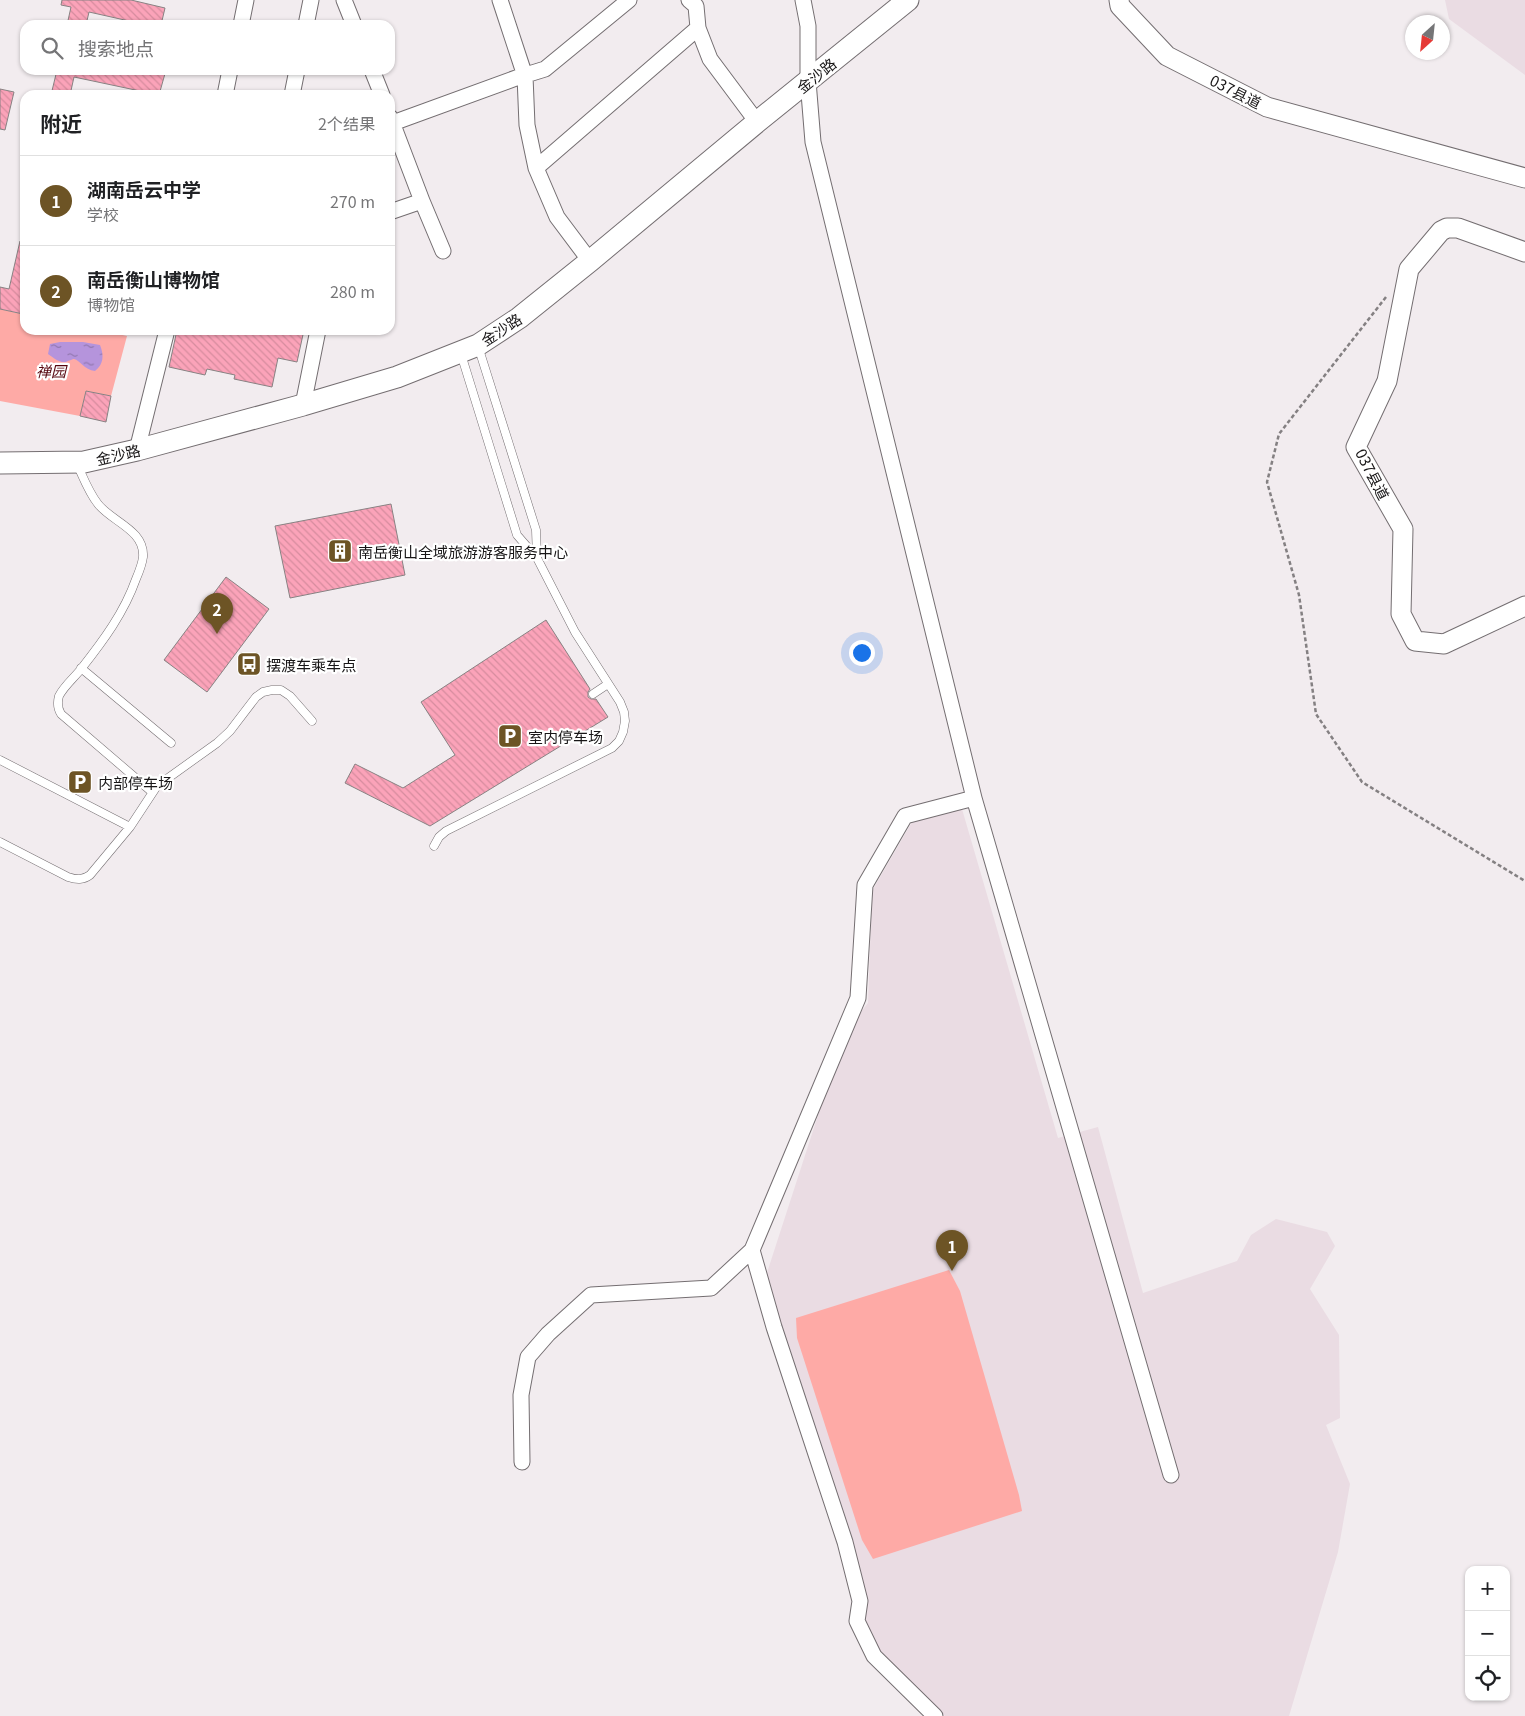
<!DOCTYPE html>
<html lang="zh">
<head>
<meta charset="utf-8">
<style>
  :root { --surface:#fff; --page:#f2f2f2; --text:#202124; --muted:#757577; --line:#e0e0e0; --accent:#6d5425 }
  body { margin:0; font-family:Georgia,"Noto Sans SC",serif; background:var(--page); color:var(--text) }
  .controls { position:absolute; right:15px; bottom:15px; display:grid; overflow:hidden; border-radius:10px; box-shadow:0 1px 4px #0004 }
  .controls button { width:45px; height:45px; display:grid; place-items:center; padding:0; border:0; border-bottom:1px solid var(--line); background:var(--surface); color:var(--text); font:25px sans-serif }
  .compass { position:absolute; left:1405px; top:15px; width:45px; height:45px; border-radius:50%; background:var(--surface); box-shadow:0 1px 4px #0004; rotate:207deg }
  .you { position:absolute; left:861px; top:652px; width:18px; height:18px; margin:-12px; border:4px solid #fff; border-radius:50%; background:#1a73e8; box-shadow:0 0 0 8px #1a73e833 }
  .badge { display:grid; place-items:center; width:32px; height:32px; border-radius:50%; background:var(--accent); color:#fff; font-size:16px; font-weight:700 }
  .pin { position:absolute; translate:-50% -41px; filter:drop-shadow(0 1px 2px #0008) }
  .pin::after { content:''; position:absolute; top:26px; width:18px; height:15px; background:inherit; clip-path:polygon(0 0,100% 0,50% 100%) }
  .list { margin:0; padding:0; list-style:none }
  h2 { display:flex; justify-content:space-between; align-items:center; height:65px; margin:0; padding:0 20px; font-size:21px }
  h2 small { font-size:16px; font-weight:400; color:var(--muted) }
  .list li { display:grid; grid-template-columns:32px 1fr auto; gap:15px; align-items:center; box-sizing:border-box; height:90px; padding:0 20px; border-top:1px solid var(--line) }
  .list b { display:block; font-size:19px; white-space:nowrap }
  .list p { margin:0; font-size:16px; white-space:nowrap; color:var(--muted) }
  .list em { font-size:16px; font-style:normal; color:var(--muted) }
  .icon { flex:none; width:28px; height:28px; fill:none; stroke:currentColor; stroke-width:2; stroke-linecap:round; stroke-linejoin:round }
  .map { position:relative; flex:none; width:1525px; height:1716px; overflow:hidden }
  .search { position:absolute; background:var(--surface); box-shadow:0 1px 4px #0004; left:20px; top:20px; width:375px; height:55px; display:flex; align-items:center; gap:12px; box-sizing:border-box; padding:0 18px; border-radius:15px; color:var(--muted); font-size:19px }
  .panel { position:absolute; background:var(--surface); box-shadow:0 1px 4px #0004; left:20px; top:90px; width:375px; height:245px; border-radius:15px }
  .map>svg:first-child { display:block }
</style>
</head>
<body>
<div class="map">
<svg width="1525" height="1716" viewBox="0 0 1525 1716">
  <defs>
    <pattern id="water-ripples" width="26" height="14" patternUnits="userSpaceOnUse" patternTransform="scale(1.25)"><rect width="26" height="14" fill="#b594dc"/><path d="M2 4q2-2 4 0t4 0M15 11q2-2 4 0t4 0" fill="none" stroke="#9278b1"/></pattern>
    <pattern id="building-back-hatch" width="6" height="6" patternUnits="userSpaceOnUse" patternTransform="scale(1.25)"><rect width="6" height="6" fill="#fba3b9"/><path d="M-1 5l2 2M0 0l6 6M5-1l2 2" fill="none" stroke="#d68c9e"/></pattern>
  </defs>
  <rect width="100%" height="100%" fill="#f2ecef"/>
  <path fill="#eadce3" d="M1445 0H1525V75L1449 19Z
    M962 809 1058 1138 1098 1127 1143 1293 1237 1261 1251 1235 1276 1219 1327 1232 1335 1246 1310 1289 1339 1335 1340 1418 1326 1425 1350 1484 1338 1552 1289 1716H945L876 1655 764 1282 845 1032 868 1003 872 891 912 822Z"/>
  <path fill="#feaaa6" d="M24 306 25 330H100L127 336 111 396 86 391 80 416 0 401V309L22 314Z
    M949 1270 960 1291 1019 1495 1022 1511 873 1559 862 1540 797 1338 796 1318Z"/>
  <path fill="url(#water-ripples)" d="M60 342H83L100 345C104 355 104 364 95 371 84 370 80 360 74 359 73 359 68 361 66 362 59 363 54 358 48 354L50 344Z"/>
  <path fill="url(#building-back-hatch)" stroke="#888283" d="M62 0H131L165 8 161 25H147L89 12 86 25H67L71 7 61 5Z
    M57 70H108L126 74 127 70H166L159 95 74 77 70 95H51Z
    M0 89 14 92 5 130 0 129Z
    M20 241H25V303L23 314 0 309V287L9 289Z
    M177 330H304L297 362 278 358 272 387 234 379 235 375 207 369 205 375 169 367Z
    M86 391 111 396 106 422 80 416Z
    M391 504 405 575 290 598 275 526Z
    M226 577 269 609 207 692 164 660Z
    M546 620 590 689 588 692V697L591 699H596L608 717 430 826 345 783 355 764 403 788 455 755 421 702Z"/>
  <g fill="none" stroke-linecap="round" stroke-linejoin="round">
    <defs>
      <path id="service" d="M478 346 536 530 537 558
        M77 464C83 477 89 493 98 504 112 522 145 530 143 557 142 565 139 572 136 579 124 613 103 641 81 669 74 678 64 686 59 696 57 703 58 709 61 714L152 792
        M81 668 171 743
        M593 694 608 684
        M0 760 130 827
        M0 842 68 877C77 880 83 880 90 875L130 827 157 786 217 743 230 731 256 697 263 692 272 690H281L290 696 312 721
        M434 846 439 837 446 831 612 748 619 741 623 732 625 721 624 712 620 702 575 632 537 558 517 535 461 354"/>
      <path id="minor" d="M344 0 354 25
        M500 0 525 76 527 125 536 168 557 217 590 261
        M689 0 696 6 698 28 710 59 757 122
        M803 0 808 26V81L813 142 974 798 1171 1475
        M241 25 246 0
        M306 25 311 0
        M372 70 382 95
        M225 95 230 70
        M292 95 297 70
        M390 117 422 201 390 212
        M390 124 516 78 545 69 629 0
        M536 168 698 28
        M422 201 443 251
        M303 405 318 330
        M137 450 167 330
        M522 1462 521 1395 528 1357 548 1334 591 1295 711 1288 752 1250
        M935 1716 874 1656 857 1621 860 1601 845 1542 774 1327 752 1250 858 998 865 885 905 816 974 798"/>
      <path id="tertiary" d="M1119 0 1120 6 1167 56 1267 107 1525 178
        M1525 252 1458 228H1447L1441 231 1409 269 1387 381 1356 447 1403 529 1401 614 1415 641 1444 644 1525 606"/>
      <path id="secondary" d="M0 463 84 462 137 450 303 405 397 377 478 345 519 318 590 261 757 122 908 0"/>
    </defs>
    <use href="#service" stroke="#746e71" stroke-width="9"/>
    <use href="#minor" stroke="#746e71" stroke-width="17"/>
    <use href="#tertiary" stroke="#746e71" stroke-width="21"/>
    <use href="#secondary" stroke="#746e71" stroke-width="23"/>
    <path stroke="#848082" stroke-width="2.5" stroke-dasharray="4 2.5" stroke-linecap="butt" d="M1386 297 1279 434 1267 482 1299 595 1316 714 1362 782 1525 881"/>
    <use href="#service" stroke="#fff" stroke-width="8"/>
    <use href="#minor" stroke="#fff" stroke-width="15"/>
    <use href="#tertiary" stroke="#fff" stroke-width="19"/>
    <use href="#secondary" stroke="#fff" stroke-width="21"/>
  </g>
  <defs>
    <symbol id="building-square" viewBox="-11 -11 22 22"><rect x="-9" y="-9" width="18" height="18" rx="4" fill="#6d5425" stroke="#fff"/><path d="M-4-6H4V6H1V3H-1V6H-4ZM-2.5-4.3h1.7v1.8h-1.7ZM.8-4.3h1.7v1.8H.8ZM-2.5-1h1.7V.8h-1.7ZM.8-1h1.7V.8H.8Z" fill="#fff"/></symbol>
    <symbol id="bus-square" viewBox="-11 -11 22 22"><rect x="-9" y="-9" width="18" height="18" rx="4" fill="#6d5425" stroke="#fff"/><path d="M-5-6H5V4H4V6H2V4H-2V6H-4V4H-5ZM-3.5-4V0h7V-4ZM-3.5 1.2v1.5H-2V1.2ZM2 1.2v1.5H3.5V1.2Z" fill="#fff"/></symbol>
    <symbol id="parking-square" viewBox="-11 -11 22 22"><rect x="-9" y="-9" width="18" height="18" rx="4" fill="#6d5425" stroke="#fff"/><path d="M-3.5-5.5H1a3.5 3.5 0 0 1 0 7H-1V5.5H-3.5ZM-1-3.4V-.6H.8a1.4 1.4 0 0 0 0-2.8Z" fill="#fff"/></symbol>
  </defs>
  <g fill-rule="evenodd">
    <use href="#building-square" x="326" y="537" width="28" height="28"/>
    <use href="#bus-square" x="235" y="650" width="28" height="28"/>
    <use href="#parking-square" x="496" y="722" width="28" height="28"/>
    <use href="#parking-square" x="66" y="768" width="28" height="28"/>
  </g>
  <g text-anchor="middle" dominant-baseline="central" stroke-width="4.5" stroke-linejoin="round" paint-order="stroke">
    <g font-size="15" fill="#181617" stroke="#fff">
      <text transform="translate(816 75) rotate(-39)">金沙路</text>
      <text transform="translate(1236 91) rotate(27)">037县道</text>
      <text transform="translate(501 329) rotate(-33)">金沙路</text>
      <text transform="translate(118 454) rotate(-13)">金沙路</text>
      <text transform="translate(1373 474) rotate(63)">037县道</text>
    </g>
    <g font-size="15" font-style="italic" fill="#55050e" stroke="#fff">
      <text x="51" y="370">禅园</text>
    </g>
    <g font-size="15" fill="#181617" stroke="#fff" text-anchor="start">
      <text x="358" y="551">南岳衡山全域旅游游客服务中心</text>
      <text x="266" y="664">摆渡车乘车点</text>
      <text x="528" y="736">室内停车场</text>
      <text x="98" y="782">内部停车场</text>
    </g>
  </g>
</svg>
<div class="controls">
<button>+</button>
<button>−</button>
<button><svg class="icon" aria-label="locate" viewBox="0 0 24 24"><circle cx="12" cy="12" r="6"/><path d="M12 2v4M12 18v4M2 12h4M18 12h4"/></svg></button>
</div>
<svg class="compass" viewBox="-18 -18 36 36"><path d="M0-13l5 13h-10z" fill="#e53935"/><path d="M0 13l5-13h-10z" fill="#757577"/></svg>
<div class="you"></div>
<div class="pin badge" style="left:952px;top:1271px">1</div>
<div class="pin badge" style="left:217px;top:634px">2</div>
<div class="search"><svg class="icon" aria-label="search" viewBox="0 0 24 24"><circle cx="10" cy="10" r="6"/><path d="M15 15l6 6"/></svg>搜索地点</div>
<section class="panel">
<h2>附近<small>2个结果</small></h2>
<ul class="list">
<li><span class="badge">1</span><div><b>湖南岳云中学</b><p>学校</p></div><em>270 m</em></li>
<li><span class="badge">2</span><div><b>南岳衡山博物馆</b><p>博物馆</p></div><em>280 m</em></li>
</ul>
</section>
</div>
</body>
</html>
